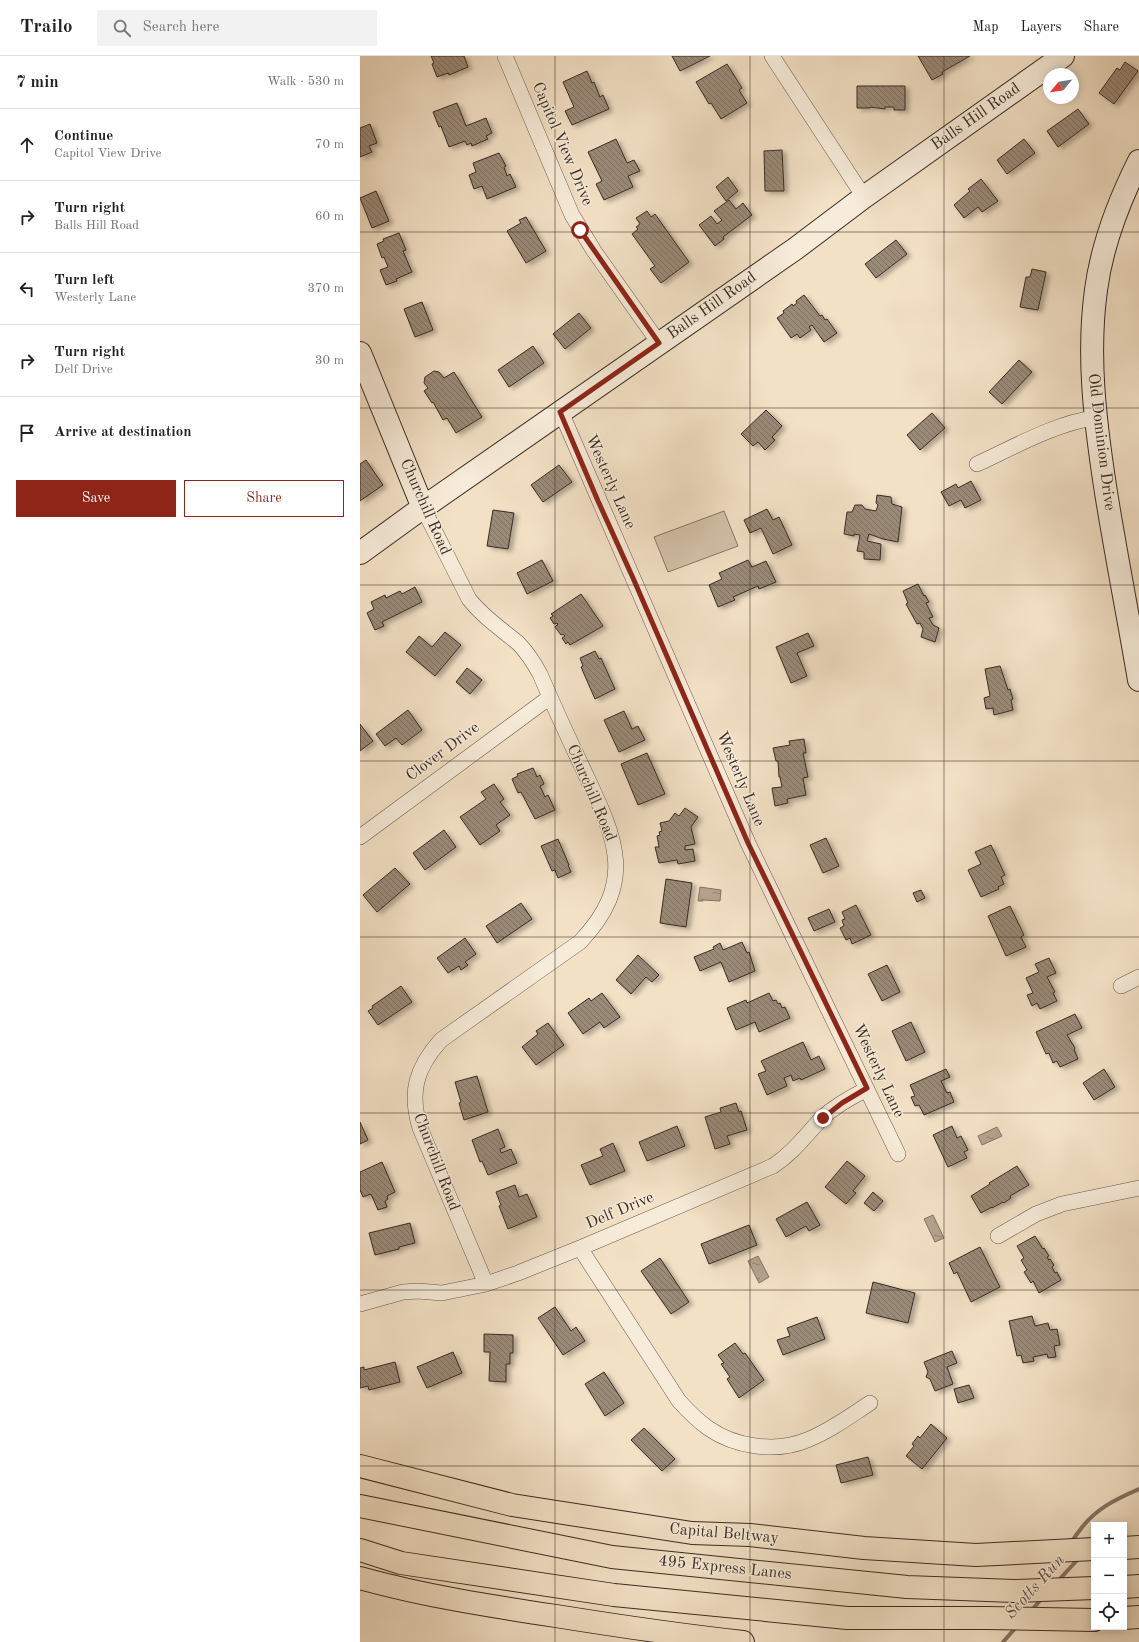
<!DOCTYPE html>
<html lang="en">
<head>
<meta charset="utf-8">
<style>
  :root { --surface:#fff; --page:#f2f2f2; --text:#202124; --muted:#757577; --line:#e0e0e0; --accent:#8f2418 }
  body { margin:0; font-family:"Old Standard TT",serif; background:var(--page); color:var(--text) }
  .controls { position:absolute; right:12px; bottom:12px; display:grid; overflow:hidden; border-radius:0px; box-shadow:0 2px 10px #0003 }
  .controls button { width:36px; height:36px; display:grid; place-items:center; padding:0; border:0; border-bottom:1px solid var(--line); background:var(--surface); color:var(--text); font:20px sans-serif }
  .compass { position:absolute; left:683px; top:12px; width:36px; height:36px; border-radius:50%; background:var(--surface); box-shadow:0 2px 10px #0003; rotate:240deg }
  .stop { position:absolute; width:12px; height:12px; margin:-9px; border:3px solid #8f2418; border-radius:50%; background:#fff }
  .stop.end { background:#8f2418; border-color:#fff; box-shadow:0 1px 4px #0008 }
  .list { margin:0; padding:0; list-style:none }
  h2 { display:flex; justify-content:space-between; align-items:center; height:52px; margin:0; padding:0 16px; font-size:17px }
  h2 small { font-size:13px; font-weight:400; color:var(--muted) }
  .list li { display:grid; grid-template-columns:26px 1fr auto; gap:12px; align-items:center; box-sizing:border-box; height:72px; padding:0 16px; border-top:1px solid var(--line) }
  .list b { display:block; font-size:15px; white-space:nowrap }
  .list p { margin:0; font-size:13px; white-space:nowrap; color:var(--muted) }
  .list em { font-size:13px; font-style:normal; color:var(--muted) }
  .actions { display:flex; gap:8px; padding:12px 16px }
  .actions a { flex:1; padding:9px 0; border:1px solid var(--accent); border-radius:0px; text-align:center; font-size:14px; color:var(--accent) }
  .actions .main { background:var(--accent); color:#fff }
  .icon { flex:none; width:22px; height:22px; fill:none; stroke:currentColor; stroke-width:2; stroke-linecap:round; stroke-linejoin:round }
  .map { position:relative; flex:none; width:779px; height:1586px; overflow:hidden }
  header { display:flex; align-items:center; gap:24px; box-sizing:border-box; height:56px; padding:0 20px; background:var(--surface); border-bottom:1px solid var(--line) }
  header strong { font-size:19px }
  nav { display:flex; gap:22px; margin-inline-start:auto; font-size:14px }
  .search { width:280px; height:36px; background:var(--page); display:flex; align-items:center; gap:10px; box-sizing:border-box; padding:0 14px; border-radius:0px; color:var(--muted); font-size:15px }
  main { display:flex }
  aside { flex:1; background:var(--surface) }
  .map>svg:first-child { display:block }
</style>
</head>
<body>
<header>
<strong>Trailo</strong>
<div class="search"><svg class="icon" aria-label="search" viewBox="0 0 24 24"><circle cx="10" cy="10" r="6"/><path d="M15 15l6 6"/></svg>Search here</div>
<nav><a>Map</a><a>Layers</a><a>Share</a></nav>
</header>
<main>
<aside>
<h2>7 min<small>Walk · 530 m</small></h2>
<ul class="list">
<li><svg class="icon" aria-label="ahead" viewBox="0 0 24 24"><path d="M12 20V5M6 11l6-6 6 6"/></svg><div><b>Continue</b><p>Capitol View Drive</p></div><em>70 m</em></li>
<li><svg class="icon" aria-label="right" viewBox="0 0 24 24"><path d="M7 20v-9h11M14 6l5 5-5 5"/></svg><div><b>Turn right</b><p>Balls Hill Road</p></div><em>60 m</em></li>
<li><svg class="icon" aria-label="left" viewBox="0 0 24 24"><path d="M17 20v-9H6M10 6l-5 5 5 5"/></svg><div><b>Turn left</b><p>Westerly Lane</p></div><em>370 m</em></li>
<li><svg class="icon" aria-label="right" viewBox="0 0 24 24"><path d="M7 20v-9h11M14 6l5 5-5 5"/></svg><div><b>Turn right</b><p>Delf Drive</p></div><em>30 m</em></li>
<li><svg class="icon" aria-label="arrive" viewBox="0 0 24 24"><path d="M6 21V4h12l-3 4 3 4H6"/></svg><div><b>Arrive at destination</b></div></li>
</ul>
<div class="actions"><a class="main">Save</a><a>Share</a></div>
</aside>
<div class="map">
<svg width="779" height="1586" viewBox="0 0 779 1586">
  <defs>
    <pattern id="water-ripples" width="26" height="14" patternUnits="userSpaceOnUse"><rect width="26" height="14" fill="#b4a38f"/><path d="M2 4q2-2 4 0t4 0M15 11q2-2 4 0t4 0" fill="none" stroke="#938574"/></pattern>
    <pattern id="building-back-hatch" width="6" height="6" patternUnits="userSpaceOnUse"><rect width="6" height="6" fill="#9a8a78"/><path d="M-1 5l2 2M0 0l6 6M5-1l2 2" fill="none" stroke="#7f7162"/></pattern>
    <filter id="shadow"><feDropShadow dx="4" dy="2.5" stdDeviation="2" flood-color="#0004"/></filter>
  </defs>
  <rect width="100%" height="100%" fill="#f3e1c6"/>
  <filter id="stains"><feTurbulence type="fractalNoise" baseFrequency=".005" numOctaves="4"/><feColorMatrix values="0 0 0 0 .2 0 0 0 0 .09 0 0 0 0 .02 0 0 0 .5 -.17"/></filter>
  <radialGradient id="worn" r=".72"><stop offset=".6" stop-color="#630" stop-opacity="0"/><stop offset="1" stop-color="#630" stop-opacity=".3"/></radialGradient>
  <path fill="#d3c2aa" stroke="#867666" d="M364 455 378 490 308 516 294 481Z"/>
  <path fill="url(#water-ripples)" stroke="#837364" d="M340 831 361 834 360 845 343 844V845H338Z
    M637 1071 642 1080 622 1089 618 1080Z
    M573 1159 584 1182 575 1186 564 1163Z
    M398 1200 409 1221 399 1227 388 1205Z"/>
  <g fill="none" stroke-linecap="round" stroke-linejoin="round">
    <path stroke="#837364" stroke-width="4" d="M711 1487C713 1483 717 1478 720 1474 735 1453 756 1443 779 1433
      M697 1526 720 1501
      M671 1555 683 1541
      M643 1586 658 1569"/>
  </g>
  <path fill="url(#building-back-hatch)" stroke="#392b23" filter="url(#shadow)" d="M71 0H104L108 11 89 19 88 17 77 21 72 8 74 7Z
    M312 0H350L320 15Z
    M558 0H610L582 16 583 18 572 24Z
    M765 6 778 15 754 48 739 37 757 12 760 14Z
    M367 8 382 32 379 34 387 47 361 63 351 47 349 48 336 26Z
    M227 15 232 27 234 26 240 41 243 39 249 53 212 69 205 55 214 51 203 26Z
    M497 30H545V54H534V51H525V53L510 51V52H497Z
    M97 47 106 70 126 62 132 77 126 80 128 83 112 90 111 87 107 89 105 85 89 91 81 70 79 71 73 56Z
    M718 53 729 68 698 91 687 75Z
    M10 68 17 87 9 90 12 96 0 101V72Z
    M256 83 267 107 274 104 280 115 268 120 273 131 244 144 236 128 242 125 228 96Z
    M664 83 675 97 647 118 637 104Z
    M422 94 424 135H405L404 95Z
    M139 97 146 110 144 111 147 120 150 118 156 131 127 143 122 130 114 133 109 119 116 116 113 107Z
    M368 121 378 135 366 145 356 131Z
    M621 123 638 145 622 156 618 151 604 162 594 149 610 135 608 133Z
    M16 135 29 165 12 172 0 142Z
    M369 144 376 153 383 147 392 159 363 181 364 183 355 190 339 169 351 160 357 168 362 164 354 155Z
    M287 155 291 161 295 158 329 206 301 227 290 213 295 210 272 178 278 173 276 171 280 168 276 162Z
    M166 161 186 195 166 207 147 175 161 167 159 164Z
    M39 177 46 194 43 195 52 216 36 223 37 225 26 229 20 214 28 211 24 201 22 202 17 188 24 185 23 183Z
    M536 184 547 198 516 222 505 208Z
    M672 213 686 216 678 254 660 251 666 221H670Z
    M444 239 460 260 462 259 465 264 467 263 477 277 464 286 452 269 449 271 451 274 440 282 437 278 431 282 417 262 424 257 423 255 432 248 433 250 437 247 436 245Z
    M62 246 73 274 55 281 44 253Z
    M219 257 231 272 205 293 193 278Z
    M173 290 184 307 149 331 138 314Z
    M659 304 672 316 642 348 629 336Z
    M74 315 79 316 84 322 94 316 122 361 96 377 87 362 83 364 73 346 72 347 64 335 68 332 64 327 65 321Z
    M406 354 422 370 412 381 415 384 405 394 398 386 393 390 381 378Z
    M572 357 585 372 560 394 547 379Z
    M6 404 23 429 0 445V408Z
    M199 409 212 426 183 446 171 429Z
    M611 425 621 444 605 452 601 444 589 450 581 436 596 428 598 432Z
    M517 439 531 441 532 448 542 451 538 486 523 483 509 478 507 485 521 488 520 504 504 503V496L497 495 500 479 494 478V480L484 478 487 456H492L495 449H502L505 453 516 455 518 449 516 447Z
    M407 453 413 464 419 461 432 489 413 498 401 472 390 477 384 464Z
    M133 454 154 457 148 493 127 490Z
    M182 504 193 525 167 538 157 517Z
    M388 504 392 511 406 505 416 526 399 533 398 530 373 541 375 544 358 551 349 529 362 523 359 517Z
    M558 528 564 540 565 539 569 546 566 547 573 561 569 562 573 569 579 572 575 586 561 581 563 573 560 567 557 568 546 548 548 547 543 535Z
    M55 531 62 546 22 566 24 570 15 574 7 557 14 553 11 546 25 539 26 542 40 535 42 538Z
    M221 538 243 570 210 589 208 586 206 588 202 582 205 580 203 578 201 579 195 571 198 568 197 567 194 568 190 562 193 560 191 558Z
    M85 576 101 589 75 620 46 596 59 580 72 591Z
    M448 577 454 590 437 597 447 620 431 627 416 591Z
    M235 595 239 603 241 602 255 633 235 643 221 611 223 610 220 602Z
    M640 610 648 634 650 633 653 643 651 644 653 654 634 659 633 652 626 653 624 642 630 640 625 613Z
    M107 612 122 624 110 638 96 626Z
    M48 654 62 674 42 689 36 682 25 690 16 678Z
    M264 655 272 673 278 670 285 684 259 696 244 664Z
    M0 668 13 685 0 695Z
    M444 683 446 697H443L448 721 443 722 446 739 427 743 428 747 415 750 412 732 422 731 420 721H419L418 705H416L413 692 430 689 429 685Z
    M287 697 305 738 278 749 261 708Z
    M173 712 177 721 180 719 184 728 180 730 185 741 188 739 195 754 175 763 161 736 158 737 152 723 158 720 157 718Z
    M134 728 144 743 140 746 150 759 136 769 140 775 120 789 100 761 126 743 121 736Z
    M325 752 338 761 331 771 335 788 325 790V794L333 793 335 805 318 808 317 804 299 807 295 791H299L297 780 300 779 299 776 302 775 300 767 309 765 315 757 319 760Z
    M84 774 96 791 65 814 53 797Z
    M466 782 479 810 463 817 450 789Z
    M198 783 209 809H208L211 816 198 822 195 814 192 815 181 790Z
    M631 789 645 819 641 821 644 828 638 831 639 833 621 841 608 814 621 808 615 796Z
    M35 812 50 828 17 856 3 839Z
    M306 823 332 827 326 871 300 867Z
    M561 834 565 842 557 846 553 837Z
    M161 847 172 863 137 887 126 870Z
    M496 849 511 879 492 888 490 882 486 884 480 872 484 870 482 864 485 863 482 856Z
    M650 850 664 879 661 881 666 891 646 900 628 860Z
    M469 853 475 866 454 875 448 862Z
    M105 882 116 898 105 906 108 909 101 914 99 910 88 917 77 902Z
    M382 886 387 897 389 896 395 915 369 926 361 906 340 915 334 901 354 893 353 891 360 887 363 894Z
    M278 899 299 919 292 926 286 921 271 938 256 924Z
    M689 902 696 917 687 921 695 936 693 937 697 945 680 953 677 947 672 950 667 939 673 937 666 922 679 916 675 908Z
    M527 909 540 936 522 945 508 918Z
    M41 930 52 946 18 969 8 955 13 952 12 950Z
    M242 937 260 961 244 972 240 966 223 978 208 957 229 942 231 945Z
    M409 937 413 945 416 944 418 948 420 947 422 952 425 951 430 962 399 976 395 966 376 974 367 952 386 944 387 947Z
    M715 958 722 972 707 979 715 992 714 993 718 1003 700 1011 697 1005 693 1007 689 997 686 998 676 976Z
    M551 966 565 996 546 1005 532 975Z
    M188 967 204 989 176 1009 162 991 178 978 176 975Z
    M443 986 451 1004 459 1000 465 1013 441 1024 440 1022 433 1025 431 1019 424 1022 427 1030 407 1039 398 1018 406 1015 401 1005Z
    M586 1013 590 1021 581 1025 587 1037 590 1036 594 1046 564 1059 559 1049 555 1050 551 1041 555 1040 550 1029Z
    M744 1013 755 1031 734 1044 723 1027Z
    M117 1020 128 1056 104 1064 99 1047 101 1046 95 1026Z
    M376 1047 379 1056 381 1055 387 1074 367 1080 370 1088 355 1093 345 1061 361 1056 360 1052Z
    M0 1066 8 1084 0 1088Z
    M317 1070 325 1090 287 1105 279 1086Z
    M592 1070 597 1082 601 1080 608 1094 604 1096 607 1102 588 1111 573 1079Z
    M138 1073 145 1091 140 1093 141 1097 151 1093 157 1107 128 1119 122 1105 120 1106 112 1084Z
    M253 1087 265 1115 230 1129 221 1109 243 1100 240 1093Z
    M487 1105 505 1120 493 1135 496 1137 486 1148 465 1131Z
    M22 1106 35 1136 27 1140 28 1143 25 1145 27 1151 18 1154 11 1138 3 1141 0 1134V1116Z
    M657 1110 669 1129 650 1140 651 1142 644 1147 643 1146 632 1152V1151L621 1157 611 1140 630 1128 629 1127Z
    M155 1129 159 1141 167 1138 177 1161 148 1173 139 1150 141 1149 136 1136Z
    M513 1136 523 1145 514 1155 504 1147Z
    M447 1146 460 1169 449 1175 446 1170 426 1181 416 1163Z
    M50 1167 55 1187 39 1191V1193L15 1199 9 1177Z
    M389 1169 397 1189 349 1208 341 1188Z
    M675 1180 683 1193 684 1192 689 1200 687 1201 689 1204 690 1203 694 1209 692 1211 695 1217 697 1216 701 1224 679 1237 673 1225 671 1227 664 1216 667 1214 661 1204 664 1202 657 1190Z
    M620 1191 640 1231 611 1246 597 1216 594 1218 589 1207Z
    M300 1202 329 1246 311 1258 281 1215Z
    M513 1226 555 1237 548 1267 506 1257Z
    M195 1251 211 1275 216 1271 225 1285 203 1299 178 1262Z
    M672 1260 675 1270 688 1267 690 1274 697 1273 700 1289 694 1290 696 1301 688 1302 687 1298 673 1301 674 1305 663 1307 661 1299 657 1300 649 1265Z
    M457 1261 465 1283 423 1299 417 1284 430 1280 427 1272Z
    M124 1278 153 1279V1297H150V1308H146V1326L129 1325 130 1296H124Z
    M375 1287 383 1298 385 1297 404 1324 379 1342 367 1323 370 1321 361 1308 364 1307 358 1299Z
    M592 1295 597 1307 587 1311 593 1328 575 1335 570 1323 566 1321 568 1316 564 1306Z
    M93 1296 102 1317 67 1332 57 1311Z
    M35 1306 40 1326 9 1334 8 1330 0 1332V1312L4 1311V1314Z
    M244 1316 264 1347 245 1360 225 1328Z
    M609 1329 614 1342 598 1347 594 1333Z
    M571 1368 587 1382 562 1413 546 1400 554 1390 552 1388 558 1380 560 1382Z
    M284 1372 315 1403 302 1415 271 1384Z
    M508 1401 513 1419 481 1427 476 1409Z"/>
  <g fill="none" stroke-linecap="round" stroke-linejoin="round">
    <defs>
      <path id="street" d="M145 0 212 159 234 195 299 287
        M412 0 504 141
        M201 356 388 787 538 1098
        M617 408C652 392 698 366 735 362
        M63 452 109 543C123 561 140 572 158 587 167 596 174 607 180 618 194 651 209 683 224 715 255 781 278 825 220 886L81 984C56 1012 49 1036 60 1072L126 1228
        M0 781 190 641
        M761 930 779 921
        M638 1180 676 1158 702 1148 779 1132
        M220 1192 319 1345C328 1355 337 1364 348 1372 375 1391 416 1397 447 1384 470 1375 490 1360 510 1347
        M0 1248 43 1236 58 1235 82 1237 126 1228 158 1217 220 1192 413 1110C433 1097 446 1079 462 1062 475 1050 491 1041 507 1033"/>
      <path id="secondary" d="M779 105C759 145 742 188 736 234 727 300 735 364 745 430 755 494 768 559 779 624
        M0 297 63 452
        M0 497 51 460 435 193 504 141 703 0"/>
      <path id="highway" d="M0 1410 152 1449 332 1477 390 1479 504 1492 616 1499 734 1493
        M0 1450 252 1501 547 1531 654 1535 734 1532
        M764 1492 779 1491
        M0 1494 41 1507 254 1539 487 1562H627L734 1564
        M0 1522C65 1540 130 1550 196 1560 258 1570 320 1579 383 1586
        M764 1531 779 1530
        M764 1562 779 1561"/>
    </defs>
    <use href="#street" stroke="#68584c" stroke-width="16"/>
    <use href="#secondary" stroke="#392b23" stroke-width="24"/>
    <use href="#highway" stroke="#392b23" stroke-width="24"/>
    <use href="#street" stroke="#f7ecda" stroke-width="15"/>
    <use href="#secondary" stroke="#f7ecda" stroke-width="22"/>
    <use href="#highway" stroke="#f3e1c6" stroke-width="22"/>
  </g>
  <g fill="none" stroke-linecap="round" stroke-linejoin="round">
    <path stroke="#8f2418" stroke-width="5" d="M220 174 299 287 200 356 238 445 273 522 388 787 507 1032 482 1047 463 1062"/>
  </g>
  <path fill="none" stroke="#392b23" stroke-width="1" stroke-opacity="0.55" d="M195 0V1586M390 0V1586M584 0V1586M0 176H779M0 352H779M0 529H779M0 705H779M0 881H779M0 1057H779M0 1234H779M0 1410H779"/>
  <g text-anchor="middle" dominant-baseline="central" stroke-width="3" stroke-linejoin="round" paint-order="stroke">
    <g font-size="16" fill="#392b23" stroke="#f7ecda">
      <text transform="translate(616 61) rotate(-35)">Balls Hill Road</text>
      <text transform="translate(202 88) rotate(67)">Capitol View Drive</text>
      <text transform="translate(352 250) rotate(-35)">Balls Hill Road</text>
      <text transform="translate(741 386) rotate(83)">Old Dominion Drive</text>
      <text transform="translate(250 426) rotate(66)">Westerly Lane</text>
      <text transform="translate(65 451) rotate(66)">Churchill Road</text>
      <text transform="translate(83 696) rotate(-37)">Clover Drive</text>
      <text transform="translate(380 723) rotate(67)">Westerly Lane</text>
      <text transform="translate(231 737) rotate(67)">Churchill Road</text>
      <text transform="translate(518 1015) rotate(65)">Westerly Lane</text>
      <text transform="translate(76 1106) rotate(69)">Churchill Road</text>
      <text transform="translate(260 1155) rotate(-23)">Delf Drive</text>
      <text transform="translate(364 1478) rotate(5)">Capital Beltway</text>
      <text transform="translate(365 1512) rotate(6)">495 Express Lanes</text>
    </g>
    <g font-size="17" font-style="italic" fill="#5e4f43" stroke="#f7ecda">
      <text transform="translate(675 1531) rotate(-48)">Scotts Run</text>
    </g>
  </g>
  <rect width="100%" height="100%" filter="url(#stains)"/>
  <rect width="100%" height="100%" fill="url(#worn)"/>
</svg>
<div class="controls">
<button>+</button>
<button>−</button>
<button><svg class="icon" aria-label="locate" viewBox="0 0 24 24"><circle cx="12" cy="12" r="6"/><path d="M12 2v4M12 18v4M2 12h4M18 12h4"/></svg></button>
</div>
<svg class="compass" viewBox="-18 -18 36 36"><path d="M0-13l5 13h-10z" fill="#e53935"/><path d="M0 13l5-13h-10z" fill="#757577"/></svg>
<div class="stop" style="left:220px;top:174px"></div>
<div class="stop end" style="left:463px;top:1062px"></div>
</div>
</main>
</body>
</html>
